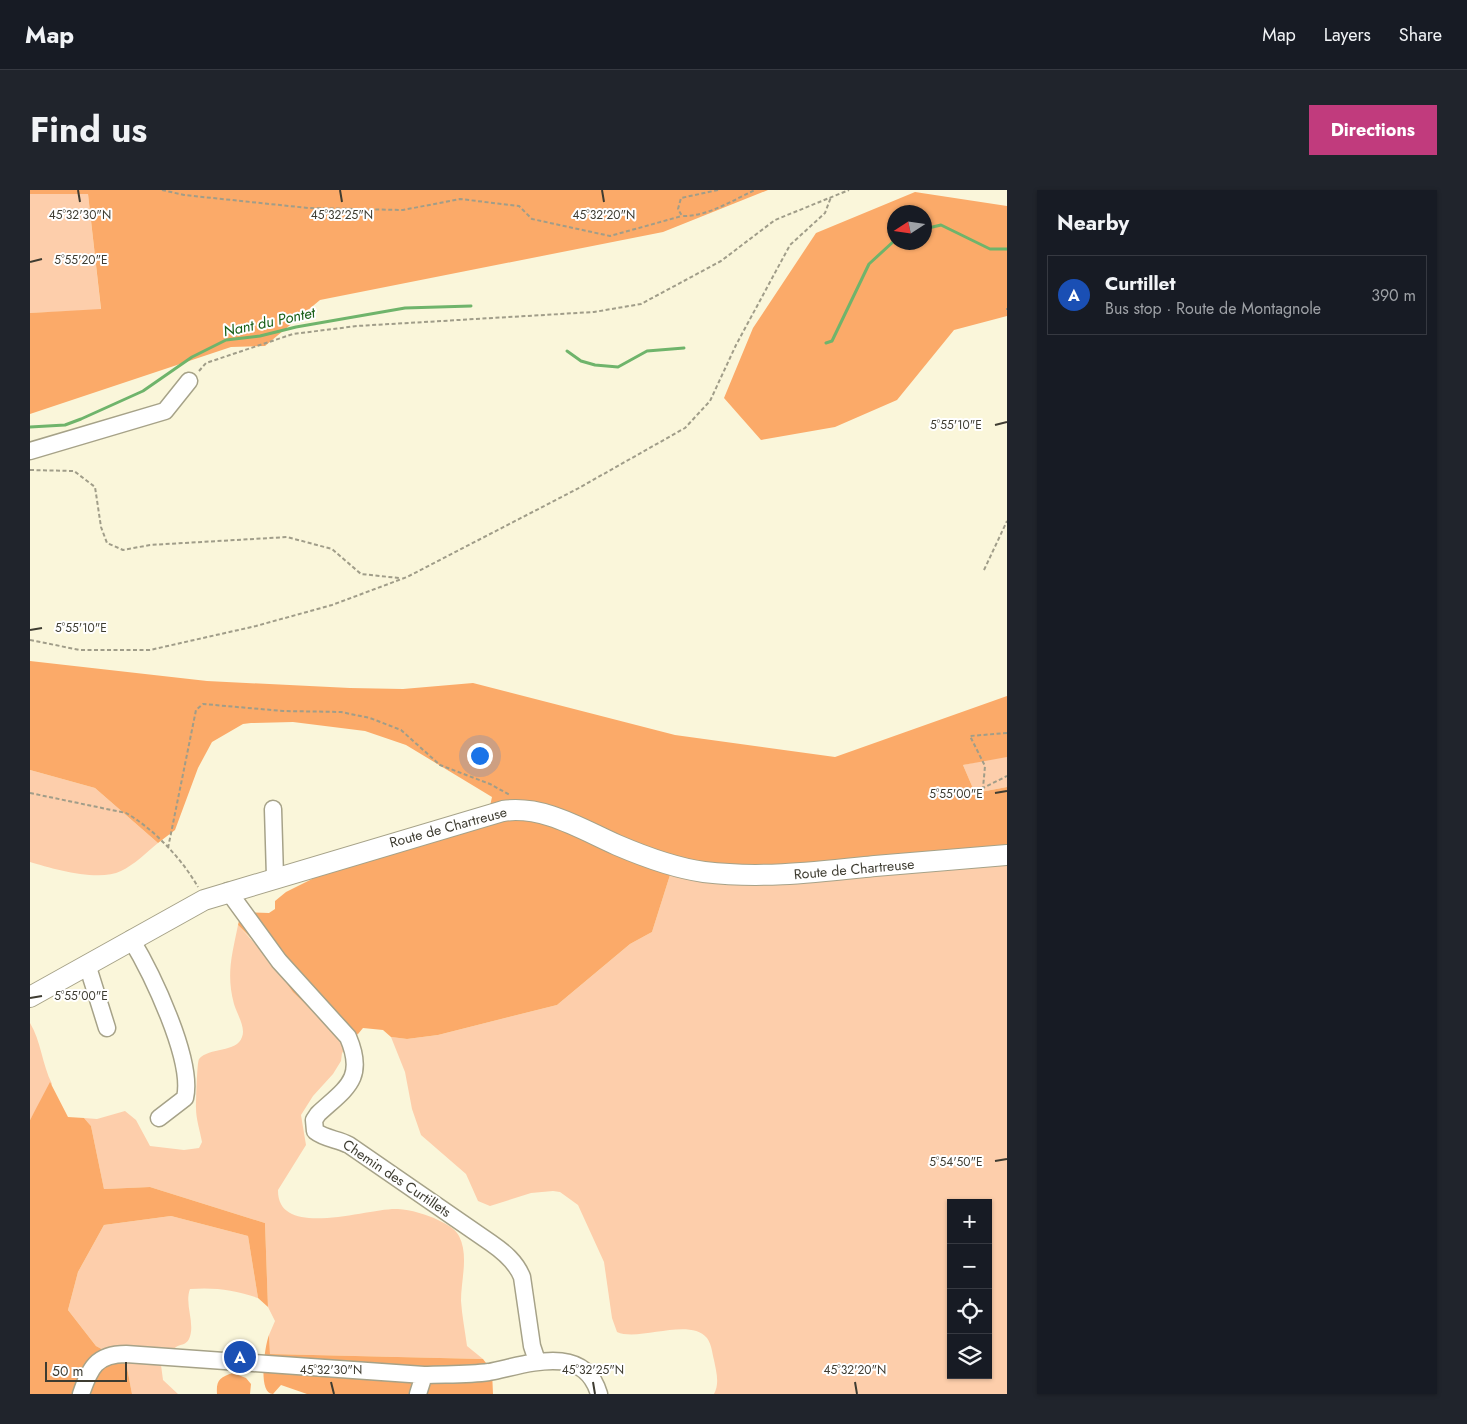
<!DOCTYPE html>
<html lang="en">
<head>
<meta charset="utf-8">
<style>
  :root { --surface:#171b24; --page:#20242c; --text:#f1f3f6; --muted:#9ea1a6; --line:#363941; --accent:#c13b7d }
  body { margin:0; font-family:Jost,sans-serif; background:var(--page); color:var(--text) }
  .controls { position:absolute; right:15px; bottom:15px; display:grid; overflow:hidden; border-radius:0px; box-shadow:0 1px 4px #0004 }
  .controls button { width:45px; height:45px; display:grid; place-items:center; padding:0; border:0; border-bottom:1px solid var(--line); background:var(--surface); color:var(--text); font:25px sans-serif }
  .compass { position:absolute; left:857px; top:15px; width:45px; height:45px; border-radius:50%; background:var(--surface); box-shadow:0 1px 4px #0004; rotate:258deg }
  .scale { position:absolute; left:15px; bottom:12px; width:82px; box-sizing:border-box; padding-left:5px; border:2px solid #3e3c31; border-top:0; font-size:14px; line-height:18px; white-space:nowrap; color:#3e3c31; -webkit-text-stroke:4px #fff; paint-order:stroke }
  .you { position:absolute; left:449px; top:565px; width:18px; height:18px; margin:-12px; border:4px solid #fff; border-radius:50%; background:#1a73e8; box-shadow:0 0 0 8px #1a73e833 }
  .badge { display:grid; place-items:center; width:32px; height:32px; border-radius:50%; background:var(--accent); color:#fff; font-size:16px; font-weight:700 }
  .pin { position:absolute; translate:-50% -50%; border:2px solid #fff; box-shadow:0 1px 5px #0006 }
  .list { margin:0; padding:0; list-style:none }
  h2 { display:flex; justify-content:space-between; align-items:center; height:65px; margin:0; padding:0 20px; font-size:21px }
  h2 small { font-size:16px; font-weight:400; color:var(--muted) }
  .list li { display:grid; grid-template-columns:32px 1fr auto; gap:15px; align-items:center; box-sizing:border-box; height:80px; margin:0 10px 10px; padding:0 10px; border:1px solid var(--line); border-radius:0px }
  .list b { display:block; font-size:19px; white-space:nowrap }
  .list p { margin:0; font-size:16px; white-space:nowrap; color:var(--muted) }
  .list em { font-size:16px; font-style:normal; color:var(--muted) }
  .icon { flex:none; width:28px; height:28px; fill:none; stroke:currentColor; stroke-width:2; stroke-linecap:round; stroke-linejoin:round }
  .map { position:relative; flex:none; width:977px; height:1204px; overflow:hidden; border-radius:0px }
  header { display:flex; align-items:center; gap:30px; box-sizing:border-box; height:70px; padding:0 25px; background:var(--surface); border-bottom:1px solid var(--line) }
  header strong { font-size:24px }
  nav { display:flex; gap:28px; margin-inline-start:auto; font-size:18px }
  .intro { display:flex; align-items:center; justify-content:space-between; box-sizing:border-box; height:120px; padding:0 30px }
  h1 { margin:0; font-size:35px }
  .button { padding:12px 22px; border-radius:0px; background:var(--accent); color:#fff; font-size:18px; font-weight:700 }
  main { display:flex; gap:30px; padding:0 30px }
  aside { flex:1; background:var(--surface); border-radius:0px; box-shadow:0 1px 4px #0004 }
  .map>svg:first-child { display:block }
</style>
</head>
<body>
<header>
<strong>Map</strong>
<nav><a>Map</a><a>Layers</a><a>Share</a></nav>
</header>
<div class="intro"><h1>Find us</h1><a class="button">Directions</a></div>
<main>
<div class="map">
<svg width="977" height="1204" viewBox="0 0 977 1204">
  <rect width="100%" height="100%" fill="#faf6da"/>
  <path fill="#fdceab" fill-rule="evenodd" d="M0 4H58L71 120 0 123Z
    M969 567H977V597L945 603 933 575Z
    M0 580 65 598 128 653C117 662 104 675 91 681 69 692 23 679 0 672Z
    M977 668V1204H684C690 1193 686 1181 684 1170 682 1163 682 1155 677 1148 659 1127 609 1152 587 1142L582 1128 574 1072 548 1015 530 1002 523 1001 501 1003 460 1016 448 1011 436 984 391 945 382 919 375 882 361 847 377 849 408 845 527 815 600 754 622 742 640 685ZM921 1013H958V1185H921Z
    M208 735 305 841 328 844 312 863 311 871 303 884 283 906 271 925 276 955 248 1000C247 1051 340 1017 368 1019 381 1020 396 1024 408 1030 416 1034 425 1038 429 1046 439 1066 431 1089 431 1111 432 1126 435 1141 437 1156L453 1169 240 1164 239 1145 245 1131 238 1117 235 1033 120 997 74 999 61 936 54 928 67 929 95 921 106 930 120 956 154 960 169 958 172 952C170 941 166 929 166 918 166 912 167 872 169 869 179 857 207 863 212 847 216 838 207 824 204 814 196 784 202 765 208 735Z
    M0 833C11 851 12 874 22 894L0 930Z
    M141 1026 218 1046 228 1108C205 1100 185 1097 160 1099 154 1115 166 1134 159 1149 156 1155 151 1154 146 1157 141 1161 136 1170 131 1175L133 1190 148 1204H102L96 1172 66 1156 38 1120 48 1082 74 1035Z"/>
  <path fill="#fbaa69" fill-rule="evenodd" d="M0 0H738L633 42 290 110 235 156 201 157 0 224V123L71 119 58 4H0Z
    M885 2 977 16V126L924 140 867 210 805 237 731 250 694 208 723 138 786 43ZM864 22H894V52H864Z
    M0 471 177 491 320 498 373 499 443 493 645 545 805 567 977 506V567L933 575 945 603 977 597V668L640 685 622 742 600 754 527 815 408 845 377 849 361 847 353 840 333 838 328 844 305 841 289 827 263 802 234 761 208 735 211 722 239 723 245 719V711L256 702 304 678 456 634 462 607 376 555 335 541 263 532 221 533 213 534 182 552 168 578 145 640 128 653 65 598 0 580Z
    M20 892 38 927 54 928 61 936 74 999 120 997 235 1033 238 1117 228 1108 218 1046 141 1026 74 1035 48 1082 38 1120 66 1156 96 1172 102 1204H0V930Z
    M239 1145 240 1164 453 1169 462 1181 463 1204H277L251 1195 243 1204C227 1204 235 1155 239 1145Z
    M203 1183 216 1188 221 1194 220 1204H187C186 1190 190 1187 203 1183Z"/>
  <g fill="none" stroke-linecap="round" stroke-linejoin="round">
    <path stroke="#6fb46b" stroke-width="3" d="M894 39 911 35 960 59H977
      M796 153 802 151 839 74 864 51
      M537 161 551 171 565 175 588 177 617 161 654 158
      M0 237 35 235 51 229 113 201 162 167 196 150 230 146 266 137 375 118 441 116"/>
    <defs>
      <path id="minor" d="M0 261 135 221 159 191
        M243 619 245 687
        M198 701 249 771 318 847C336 889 316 898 288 924L284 930 285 941C295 949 308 949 319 955L461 1053C474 1062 486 1072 492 1087L502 1156 507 1171
        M101 749C121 782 164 870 155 908L129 928
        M57 774 77 838
        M51 1204C60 1178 66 1164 96 1164L394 1185C415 1184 438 1185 459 1182 496 1175 554 1152 569 1204
        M388 1204 394 1185"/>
      <path id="major" d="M0 807 174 710 473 621C513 615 551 639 587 655 615 667 645 678 674 682 732 689 787 682 845 676 889 672 933 669 977 665"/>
    </defs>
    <use href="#minor" stroke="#a6a288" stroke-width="19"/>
    <use href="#major" stroke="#a6a288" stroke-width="22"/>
    <path stroke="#a09d89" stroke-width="2" stroke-dasharray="4 2.5" stroke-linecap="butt" d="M132 0 154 5 278 18 373 20 430 9 489 16 502 29 580 46 652 26
      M688 0 651 8 648 19 652 26C677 27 703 10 725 0
      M976 119H977
      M169 181 176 173 263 144 327 136 564 122 611 114 691 71 745 30 819 0
      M0 280 44 281 65 297 71 337 77 353 93 360 120 355 257 347 302 359 331 384 369 388
      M954 380 977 331
      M0 450 50 460H120L226 436 302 415 377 387 547 299 655 238 680 211 706 155 760 55 795 23 801 7
      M977 543 940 546 955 576 953 598 977 586
      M0 603 96 623C124 639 152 669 168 697
      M138 658 166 520 173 514 253 521 311 522 340 528 371 540 410 575 460 594 480 605"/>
    <use href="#minor" stroke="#fff" stroke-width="16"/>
    <use href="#major" stroke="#fff" stroke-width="20"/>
  </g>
  <path fill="none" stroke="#3e3c31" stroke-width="2" d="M48 0 50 12M310 0 312 12M572 0 574 12M0 72 12 69M965 235 977 232M0 440 12 438M965 603 977 601M0 808 12 806M965 971 977 969M301 1192 304 1204M563 1192 565 1204M825 1192 827 1204"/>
  <g text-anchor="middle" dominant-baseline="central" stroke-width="4" stroke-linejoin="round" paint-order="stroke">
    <g font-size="14" fill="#3e3c31" stroke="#fff">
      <text transform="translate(418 637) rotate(-15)">Route de Chartreuse</text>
      <text transform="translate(824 679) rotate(-5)">Route de Chartreuse</text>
      <text transform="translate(367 988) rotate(34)">Chemin des Curtillets</text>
    </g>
    <g font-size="15" font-style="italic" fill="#1a6019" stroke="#fff">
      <text transform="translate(239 132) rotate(-12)">Nant du Pontet</text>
    </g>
  </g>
  <g font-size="12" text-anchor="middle" fill="#3e3c31" stroke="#fff" stroke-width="4" stroke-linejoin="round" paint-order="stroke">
    <text x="50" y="29">45°32'30"N</text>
    <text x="312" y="29">45°32'25"N</text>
    <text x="574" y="29">45°32'20"N</text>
    <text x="51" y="74">5°55'20"E</text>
    <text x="926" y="239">5°55'10"E</text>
    <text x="51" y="442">5°55'10"E</text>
    <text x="926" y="608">5°55'00"E</text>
    <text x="51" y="810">5°55'00"E</text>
    <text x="926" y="976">5°54'50"E</text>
    <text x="301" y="1184">45°32'30"N</text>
    <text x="563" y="1184">45°32'25"N</text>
    <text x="825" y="1184">45°32'20"N</text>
  </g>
</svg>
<div class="controls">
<button>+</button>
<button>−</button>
<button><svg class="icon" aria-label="locate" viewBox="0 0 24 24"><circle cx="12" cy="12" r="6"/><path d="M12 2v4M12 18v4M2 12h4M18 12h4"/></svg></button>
<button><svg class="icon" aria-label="layers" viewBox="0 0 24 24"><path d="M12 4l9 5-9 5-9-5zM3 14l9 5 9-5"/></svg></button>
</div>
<svg class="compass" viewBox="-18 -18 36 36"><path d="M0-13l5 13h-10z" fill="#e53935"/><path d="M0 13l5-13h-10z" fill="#9ea1a6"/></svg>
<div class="scale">50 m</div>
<div class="you"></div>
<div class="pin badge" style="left:210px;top:1167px;background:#1a4fb4">A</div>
</div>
<aside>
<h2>Nearby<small></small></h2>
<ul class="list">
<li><span class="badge" style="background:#1a4fb4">A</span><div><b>Curtillet</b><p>Bus stop · Route de Montagnole</p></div><em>390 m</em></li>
</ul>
</aside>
</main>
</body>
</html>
